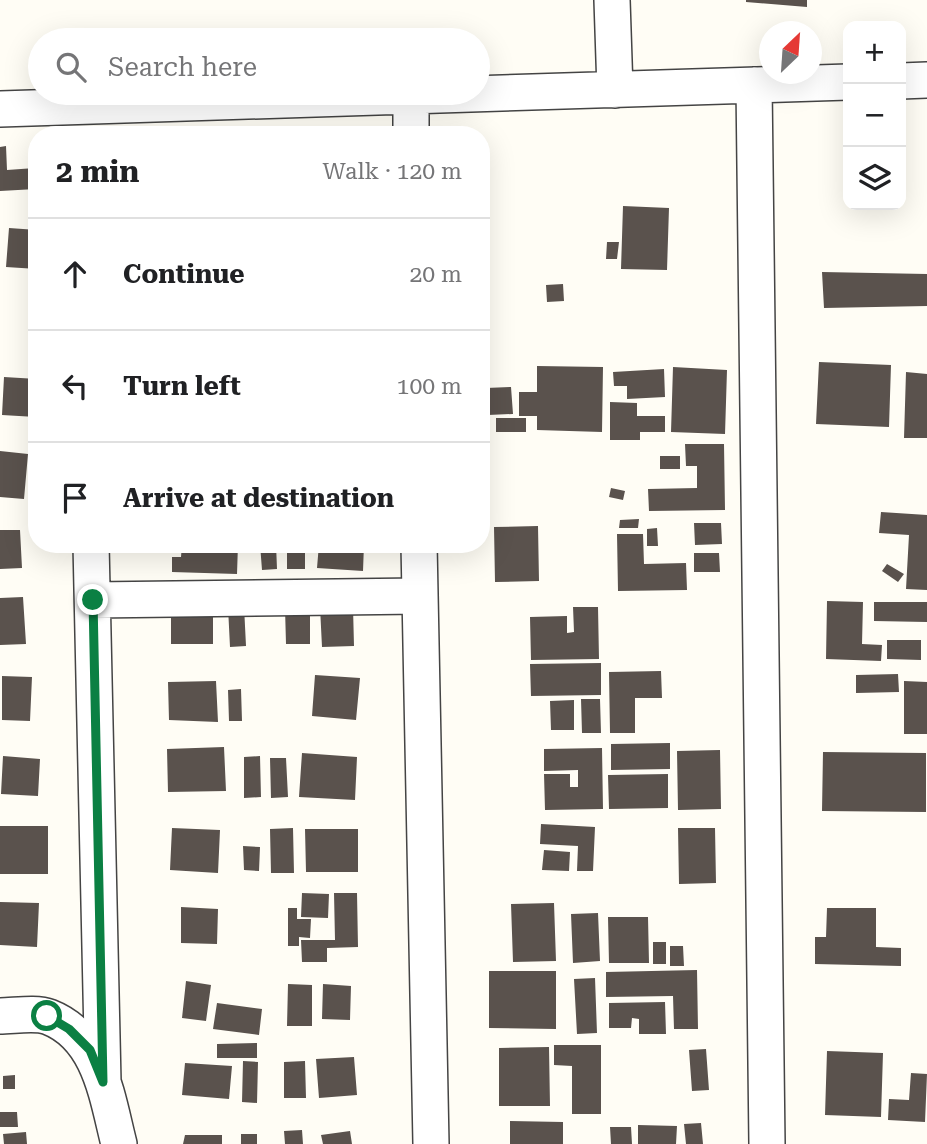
<!DOCTYPE html>
<html lang="en">
<head>
<meta charset="utf-8">
<style>
  :root { --surface:#fff; --page:#f6f6f6; --text:#202124; --muted:#757577; --line:#e0e0e0 }
  body { margin:0; font-family:"Roboto Serif",serif; background:var(--page); color:var(--text) }
  .controls { position:absolute; right:21px; top:21px; display:grid; overflow:hidden; border-radius:14px; box-shadow:0 7px 28px #0002 }
  .controls button { width:63px; height:63px; display:grid; place-items:center; padding:0; border:0; border-bottom:2px solid var(--line); background:var(--surface); color:var(--text); font:35px sans-serif }
  .compass { position:absolute; left:759px; top:21px; width:63px; height:63px; border-radius:50%; background:var(--surface); box-shadow:0 7px 28px #0002; rotate:25deg }
  .stop { position:absolute; width:21px; height:21px; margin:-16px; border:5px solid #0b8043; border-radius:50%; background:#fff }
  .stop.end { background:#0b8043; border-color:#fff; box-shadow:0 2px 7px #0008 }
  .list { margin:0; padding:0; list-style:none }
  h2 { display:flex; justify-content:space-between; align-items:center; height:91px; margin:0; padding:0 28px; font-size:30px }
  h2 small { font-size:23px; font-weight:400; color:var(--muted) }
  .list li { display:grid; grid-template-columns:46px 1fr auto; gap:21px; align-items:center; box-sizing:border-box; height:112px; padding:0 28px; border-top:2px solid var(--line) }
  .list b { display:block; font-size:26px; white-space:nowrap }
  .list em { font-size:23px; font-style:normal; color:var(--muted) }
  .icon { flex:none; width:38px; height:38px; fill:none; stroke:currentColor; stroke-width:2; stroke-linecap:round; stroke-linejoin:round }
  .map { position:relative; flex:none; width:927px; height:1144px; overflow:hidden }
  .search { position:absolute; background:var(--surface); box-shadow:0 7px 28px #0002; left:28px; top:28px; width:462px; height:77px; display:flex; align-items:center; gap:18px; box-sizing:border-box; padding:0 24px; border-radius:38px; color:var(--muted); font-size:26px }
  .panel { position:absolute; background:var(--surface); box-shadow:0 7px 28px #0002; left:28px; top:126px; width:462px; height:427px; border-radius:28px }
  .map>svg:first-child { display:block }
</style>
</head>
<body>
<div class="map">
<svg width="927" height="1144" viewBox="0 0 927 1144">
  <rect width="100%" height="100%" fill="#fffdf5"/>
  <path fill="#5a524d" d="M746 0H807V7L746 2Z
    M6 146 7 170 35 168 36 189 0 191V147Z
    M623 206 669 208 667 270 621 269Z
    M9 228 37 230V269L6 267Z
    M607 242H619L617 259H606Z
    M822 272 927 274V306L824 308Z
    M563 284 564 301 547 302 546 285Z
    M819 362 891 365 889 427 816 424Z
    M537 366 603 367 602 432 537 430V416H519V392H537Z
    M673 367 727 370 725 434 671 432Z
    M664 369 665 397 627 399V386H614L613 372Z
    M906 372 927 374V438H904Z
    M4 377 37 379 36 417 2 415Z
    M511 387 513 414 488 415 486 388Z
    M610 402 637 403V416H665V432H640V440H610Z
    M496 418H526V432H496Z
    M685 444H724L725 510 649 511 648 489 697 488V466H686Z
    M0 451 28 454 24 499 0 497Z
    M660 456H680V469H660Z
    M611 488 625 491 623 500 609 497Z
    M881 512 927 515V590L906 589 909 535 879 533Z
    M639 519 638 528H619L620 520Z
    M694 523H721L722 544 695 545Z
    M538 526 539 581 495 582 494 527Z
    M657 528 658 546H647V529Z
    M0 530H20L22 568 0 569Z
    M617 534H643L644 564 686 563 687 590 618 591Z
    M182 544H238L237 574 172 572V557H181Z
    M260 544H276L277 569 262 570Z
    M287 544H305V569H287Z
    M319 544H364L363 571 317 568Z
    M694 553H719L720 572H694Z
    M887 564 904 574 898 582 882 571Z
    M23 597 26 644 0 645V598Z
    M827 601 863 602 862 644 882 645 881 661 826 659Z
    M874 602H927V622L874 621Z
    M171 603H213V644H171Z
    M244 606 246 646 230 647 228 607Z
    M310 607V644H286L285 608Z
    M320 607H353L354 646 322 647Z
    M573 607H598L599 659 531 660 530 617 567 616V633L574 632Z
    M887 640H921V660L887 659Z
    M601 663V695L531 696 530 664Z
    M661 671 662 698H635V733H610L609 672Z
    M898 674 899 692 856 693V675Z
    M315 675 360 678 356 720 312 716Z
    M2 676 32 677 30 721 2 720Z
    M216 681 218 722 169 720 168 682Z
    M904 681 927 682V734H904Z
    M241 689 242 721H229L228 690Z
    M581 699H600L601 733H582Z
    M574 700V730H551L550 701Z
    M670 743V769L611 770V744Z
    M224 747 226 791 168 792 167 749Z
    M602 748 603 809 545 810 544 774H570V787H578V770L544 771V749Z
    M720 750 721 809 678 810 677 751Z
    M823 752 926 753V812L822 811Z
    M302 753 357 757 355 800 299 797Z
    M3 756 40 759 38 796 1 794Z
    M260 756 261 797 244 798V757Z
    M270 758H286L288 797 271 798Z
    M668 774V808L609 809 608 775Z
    M541 824 595 827 593 871H577L578 846 540 844Z
    M0 826H48V874H0Z
    M172 828 220 830 218 873 170 870Z
    M293 828 294 873H271L270 829Z
    M678 828H715L716 883 679 884Z
    M305 829H358V872H306Z
    M243 846 260 847 259 871 244 870Z
    M544 850 570 852 569 871 542 870Z
    M302 893 329 894 328 918 301 917Z
    M334 893H357L358 947 327 948V962H302L301 940H335Z
    M0 902 39 903 37 947 0 945Z
    M554 903 556 961 513 962 511 904Z
    M181 907 218 909 217 944 181 943Z
    M288 908H297V919H311L310 938 299 937V946H288Z
    M827 908H876V947L901 948V966L815 964V937H826Z
    M598 913 600 961 573 963 571 914Z
    M608 917H648L649 963H609Z
    M653 942H666V964H653Z
    M670 946H683L684 966H670Z
    M697 970 698 1029H674L673 996 606 997V972Z
    M489 971H556V1029L489 1028Z
    M595 978 597 1033 577 1034 574 979Z
    M186 981 211 985 206 1021 182 1018Z
    M288 984 312 985V1026H287Z
    M323 984 351 986 350 1020 322 1019Z
    M665 1002 666 1034H639V1019L632 1018 631 1028H609V1003Z
    M217 1003 262 1009 259 1035 213 1029Z
    M257 1043V1058H217V1044Z
    M554 1045H601V1114H572V1066L554 1065Z
    M549 1047 550 1106H499V1048Z
    M706 1049 709 1090 692 1091 689 1050Z
    M827 1051 883 1053 881 1117 825 1115Z
    M354 1057 357 1095 319 1098 316 1059Z
    M243 1061 258 1062 257 1103 242 1102Z
    M305 1061 306 1098H284V1062Z
    M185 1063 232 1066 229 1099 182 1095Z
    M911 1073 927 1074 925 1122 888 1120 889 1099 909 1100Z
    M15 1075V1089H3V1076Z
    M0 1112H17L18 1127H0Z
    M510 1121 563 1122V1144H510Z
    M701 1123 703 1144H686L684 1124Z
    M638 1125 677 1126 676 1144H638Z
    M610 1127H631L632 1144H611Z
    M302 1130 303 1144H285L284 1131Z
    M350 1131 352 1144H323L321 1135Z
    M26 1132 27 1144H4L3 1134Z
    M241 1134H257V1144H241Z
    M185 1135H222V1144H183Z"/>
  <g fill="none" stroke-linecap="round" stroke-linejoin="round">
    <defs>
      <path id="minor" d="M612 0 615 90
        M901 81 927 80
        M754 85 767 1144
        M411 96V135
        M0 109 848 82
        M91 544 103 1082
        M419 544 431 1144
        M93 600 420 596
        M0 1016C14 1016 36 1012 49 1017 100 1037 107 1097 119 1144"/>
    </defs>
    <use href="#minor" stroke="#444" stroke-width="38"/>
    <use href="#minor" stroke="#fff" stroke-width="35"/>
  </g>
  <g fill="none" stroke-linecap="round" stroke-linejoin="round">
    <path stroke="#0b8043" stroke-width="9" d="M47 1016 69 1029 90 1050 103 1082 93 600"/>
  </g>
</svg>
<div class="controls">
<button>+</button>
<button>−</button>
<button><svg class="icon" aria-label="layers" viewBox="0 0 24 24"><path d="M12 4l9 5-9 5-9-5zM3 14l9 5 9-5"/></svg></button>
</div>
<svg class="compass" viewBox="-18 -18 36 36"><path d="M0-13l5 13h-10z" fill="#e53935"/><path d="M0 13l5-13h-10z" fill="#757577"/></svg>
<div class="stop" style="left:47px;top:1016px"></div>
<div class="stop end" style="left:93px;top:600px"></div>
<div class="search"><svg class="icon" aria-label="search" viewBox="0 0 24 24"><circle cx="10" cy="10" r="6"/><path d="M15 15l6 6"/></svg>Search here</div>
<section class="panel">
<h2>2 min<small>Walk · 120 m</small></h2>
<ul class="list">
<li><svg class="icon" aria-label="ahead" viewBox="0 0 24 24"><path d="M12 20V5M6 11l6-6 6 6"/></svg><div><b>Continue</b></div><em>20 m</em></li>
<li><svg class="icon" aria-label="left" viewBox="0 0 24 24"><path d="M17 20v-9H6M10 6l-5 5 5 5"/></svg><div><b>Turn left</b></div><em>100 m</em></li>
<li><svg class="icon" aria-label="arrive" viewBox="0 0 24 24"><path d="M6 21V4h12l-3 4 3 4H6"/></svg><div><b>Arrive at destination</b></div></li>
</ul>
</section>
</div>
</body>
</html>
